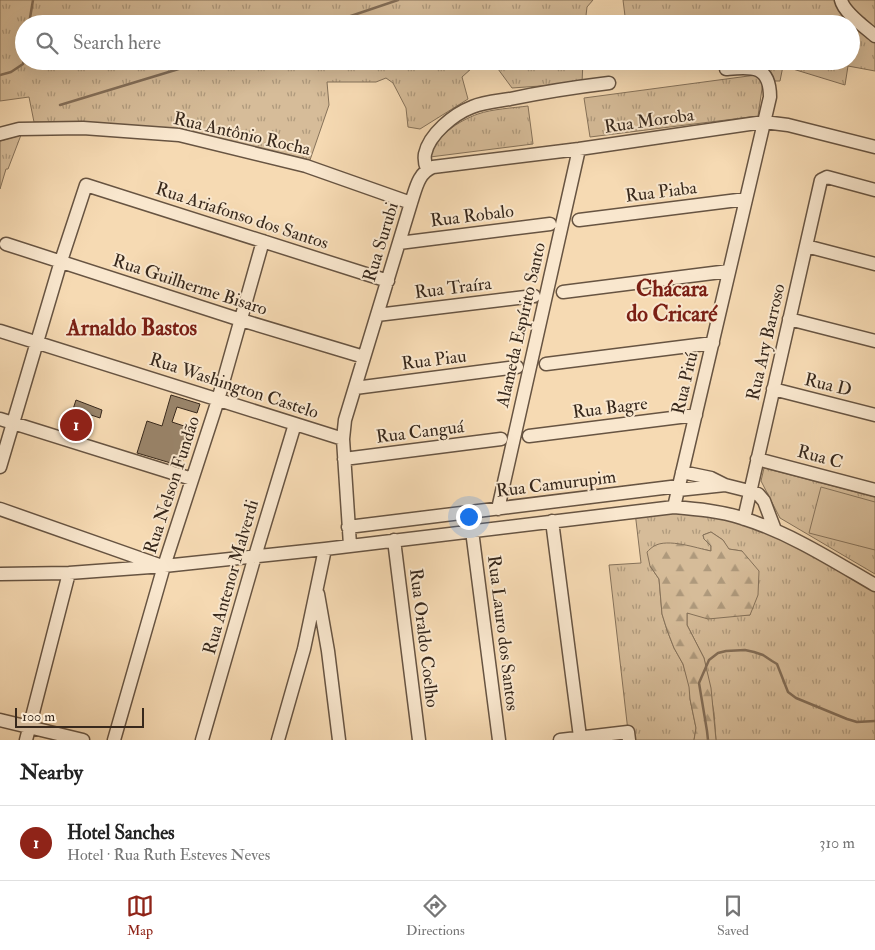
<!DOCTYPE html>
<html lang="en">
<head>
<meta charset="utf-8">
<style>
  :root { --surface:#fff; --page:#f2f2f2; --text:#222; --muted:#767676; --line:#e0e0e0; --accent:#8f2418 }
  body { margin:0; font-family:"IM FELL Double Pica",serif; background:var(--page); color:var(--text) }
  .scale { position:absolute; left:15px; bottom:12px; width:129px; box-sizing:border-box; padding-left:5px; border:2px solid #37281c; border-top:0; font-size:14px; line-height:18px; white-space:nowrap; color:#37281c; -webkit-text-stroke:4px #f9e7ce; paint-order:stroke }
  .you { position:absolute; left:468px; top:516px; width:18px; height:18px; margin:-12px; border:4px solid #fff; border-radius:50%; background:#1a73e8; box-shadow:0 0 0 8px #1a73e833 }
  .badge { display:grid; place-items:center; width:32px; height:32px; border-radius:50%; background:var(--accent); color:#fff; font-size:16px; font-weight:700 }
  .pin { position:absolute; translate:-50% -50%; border:2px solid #fff; box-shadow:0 1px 5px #0006 }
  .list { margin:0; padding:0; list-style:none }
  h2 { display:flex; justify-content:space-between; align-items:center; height:65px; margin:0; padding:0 20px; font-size:21px }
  h2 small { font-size:16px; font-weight:400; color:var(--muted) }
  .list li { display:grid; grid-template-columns:32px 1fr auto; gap:15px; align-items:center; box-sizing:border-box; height:75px; padding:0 20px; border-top:1px solid var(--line) }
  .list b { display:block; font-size:19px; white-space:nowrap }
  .list p { margin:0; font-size:16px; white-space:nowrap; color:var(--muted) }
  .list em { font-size:16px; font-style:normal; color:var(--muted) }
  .icon { flex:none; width:28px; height:28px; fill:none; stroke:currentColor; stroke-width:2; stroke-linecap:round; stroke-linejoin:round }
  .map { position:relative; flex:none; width:875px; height:740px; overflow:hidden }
  .search { position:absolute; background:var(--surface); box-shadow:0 5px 20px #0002; left:15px; right:15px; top:15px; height:55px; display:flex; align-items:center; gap:12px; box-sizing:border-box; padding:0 18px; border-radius:28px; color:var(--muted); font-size:19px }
  .sheet { height:140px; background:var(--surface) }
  nav { display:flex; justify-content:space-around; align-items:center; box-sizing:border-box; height:70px; border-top:1px solid var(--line); background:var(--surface); font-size:14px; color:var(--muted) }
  nav a { display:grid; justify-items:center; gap:2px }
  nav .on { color:var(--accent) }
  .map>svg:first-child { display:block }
</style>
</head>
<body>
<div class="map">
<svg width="875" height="740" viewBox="0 0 875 740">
  <defs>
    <pattern id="grass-tufts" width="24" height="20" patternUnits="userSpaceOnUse" patternTransform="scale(1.25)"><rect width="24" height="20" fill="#d6bc99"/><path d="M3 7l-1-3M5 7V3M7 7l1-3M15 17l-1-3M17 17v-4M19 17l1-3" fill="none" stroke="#ae997c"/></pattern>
    <pattern id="forest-firs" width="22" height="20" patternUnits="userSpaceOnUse" patternTransform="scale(1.25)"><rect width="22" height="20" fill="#d6bc99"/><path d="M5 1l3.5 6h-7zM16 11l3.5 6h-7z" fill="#ae997c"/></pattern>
  </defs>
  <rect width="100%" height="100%" fill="#f6dab3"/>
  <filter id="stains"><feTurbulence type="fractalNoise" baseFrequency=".004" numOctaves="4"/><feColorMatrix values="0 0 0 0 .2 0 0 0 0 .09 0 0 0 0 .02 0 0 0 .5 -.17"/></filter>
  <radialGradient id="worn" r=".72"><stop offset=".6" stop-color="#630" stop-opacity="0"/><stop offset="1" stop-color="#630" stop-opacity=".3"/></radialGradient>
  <path fill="url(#grass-tufts)" stroke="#86725a" d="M0 0H593L587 7 585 24H24V61H583L582 83 512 88 498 69 488 65 472 68 462 77 468 99 420 129 408 127 406 108 393 83 386 78 376 82H327L329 105 310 160 189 133 120 125 34 122 29 97 0 101Z
    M623 0H875V71L848 66 845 85 783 66 780 81H770L736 67 718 68 715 61H851V24H628L625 16Z
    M756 75 763 82 758 116 590 137 584 98Z
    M528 106 533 144 430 157C436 136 458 121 478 114 492 109 513 108 528 106Z
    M21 135 8 169H6L0 189V141Z
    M764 468 875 497V574L780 518 761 481Z
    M683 510 729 519 776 535 875 591V740H716L714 713 704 658 687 625V613L738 615H750L742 551 728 549 723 540 711 532 703 535 704 539 711 546V551L702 549 650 566 659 579 662 614 667 630 674 648 683 664 690 687V699L696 728 694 740H629L609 565 641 563 635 512Z"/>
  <path fill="url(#forest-firs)" stroke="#86725a" d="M711 532 723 540 729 549 742 551 759 571 758 595 750 615 708 619 687 613V625L704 658 711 688 716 740H694L696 728 690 699 689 687 683 664 674 648 667 630 662 614 659 579 650 566 647 552C649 550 651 548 654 546 668 538 696 548 711 551V546L704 539 703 535Z"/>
  <path fill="#d6bc99" stroke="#86725a" d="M821 487 875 502V550L809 533Z"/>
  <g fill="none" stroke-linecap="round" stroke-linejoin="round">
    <path stroke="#836e58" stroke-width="2.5" d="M29 24 33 0
      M327 24 398 0
      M0 75 11 72 23 64 24 57
      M60 105 205 61
      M708 740 707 731 699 683 709 660 718 653 726 651 745 650 754 652 763 655 772 661 777 664 788 692 796 698 847 719 857 722 875 721"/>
  </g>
  <path fill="#9a856b" stroke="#37281c" d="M171 395 200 404 197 413 177 407 172 422 193 429 181 466 137 453 147 421 162 426Z
    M76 400 102 410 100 418 88 414 81 436 66 431Z"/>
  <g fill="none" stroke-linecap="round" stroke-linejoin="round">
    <defs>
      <path id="minor" d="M841 0C844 13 865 27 875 36
        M0 134 19 129 83 128 179 135 306 166 411 203
        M427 169C425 164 424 160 425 154 429 134 454 114 472 107 484 102 498 101 510 99 543 92 576 87 609 83
        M579 220 746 199
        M399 243 550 224
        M6 244 241 320 364 357
        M806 246 875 264
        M563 292 729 271
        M377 315 534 296
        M789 319 875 341
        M0 331 343 439
        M546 364 713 343
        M355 388 517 367
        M773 389 875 415
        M0 419 192 479
        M529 436 696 415
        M344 459 501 439
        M757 459 875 490
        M0 467 61 261 86 185 388 281
        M682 472 711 478 725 485 749 491 758 494 764 501 775 530
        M678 490 725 485
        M674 507 770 97C770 64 751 67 726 69
        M0 509 159 565
        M498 509 579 149
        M744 519 821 180 827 177 875 190
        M552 521 580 737 583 740
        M471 523 499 740
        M348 527 679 486
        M394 540 419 740
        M350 545 343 439 345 420 411 203C416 188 418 173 433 167L579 149 764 122 788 125 875 147
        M0 574 69 573 164 566 325 549 674 507C697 509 720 511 742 518 790 533 832 560 875 585
        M318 594 328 651 339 740
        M0 720 83 740
        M26 740 69 573
        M114 740 164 566 218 400 263 241
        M202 740 255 556 295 424
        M278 740 304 649 325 549
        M560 740 628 732 629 740"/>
    </defs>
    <use href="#minor" stroke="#675442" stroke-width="15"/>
    <use href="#minor" stroke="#f9e7ce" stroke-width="12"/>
  </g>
  <g text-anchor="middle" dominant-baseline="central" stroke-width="4" stroke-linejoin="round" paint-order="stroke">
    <g font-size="18" fill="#37281c" stroke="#f9e7ce">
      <text transform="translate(649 121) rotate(-8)">Rua Moroba</text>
      <text transform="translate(242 134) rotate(13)">Rua Antônio Rocha</text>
      <text transform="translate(661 192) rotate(-7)">Rua Piaba</text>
      <text transform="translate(242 216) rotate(18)">Rua Ariafonso dos Santos</text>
      <text transform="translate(472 216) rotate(-7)">Rua Robalo</text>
      <text transform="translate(381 242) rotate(-73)">Rua Surubi</text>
      <text transform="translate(190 285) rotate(18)">Rua Guilherme Bisaro</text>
      <text transform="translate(453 288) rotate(-7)">Rua Traíra</text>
      <text transform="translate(521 325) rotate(-77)">Alameda Espírito Santo</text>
      <text transform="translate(766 342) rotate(-77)">Rua Ary Barroso</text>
      <text transform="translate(434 360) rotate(-7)">Rua Piau</text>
      <text transform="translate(685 383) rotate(-77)">Rua Pitú</text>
      <text transform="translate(828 385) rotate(14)">Rua D</text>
      <text transform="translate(234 386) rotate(18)">Rua Washington Castelo</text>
      <text transform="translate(610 408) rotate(-7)">Rua Bagre</text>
      <text transform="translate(420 432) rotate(-7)">Rua Canguá</text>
      <text transform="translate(820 457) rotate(15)">Rua C</text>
      <text transform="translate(556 484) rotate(-7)">Rua Camurupim</text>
      <text transform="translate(172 485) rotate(-72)">Rua Nelson Fundão</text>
      <text transform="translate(231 577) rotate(-74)">Rua Antenor Malverdi</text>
      <text transform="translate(503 633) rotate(83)">Rua Lauro dos Santos</text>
      <text transform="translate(424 638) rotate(83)">Rua Oraldo Coelho</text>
    </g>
    <g font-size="22" font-weight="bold" fill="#7a1f14" stroke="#f9e7ce">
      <text x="672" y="289">Chácara<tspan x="672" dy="25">do Cricaré</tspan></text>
      <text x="132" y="328">Arnaldo Bastos</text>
    </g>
  </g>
  <rect width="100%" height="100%" filter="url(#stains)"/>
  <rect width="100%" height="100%" fill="url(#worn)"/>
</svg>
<div class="scale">100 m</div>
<div class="you"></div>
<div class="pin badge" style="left:76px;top:425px">1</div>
<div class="search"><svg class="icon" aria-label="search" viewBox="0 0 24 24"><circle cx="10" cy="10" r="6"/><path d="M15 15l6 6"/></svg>Search here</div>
</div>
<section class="sheet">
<h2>Nearby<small></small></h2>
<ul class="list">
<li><span class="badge">1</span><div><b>Hotel Sanches</b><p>Hotel · Rua Ruth Esteves Neves</p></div><em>310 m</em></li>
</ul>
</section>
<nav>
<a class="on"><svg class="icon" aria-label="map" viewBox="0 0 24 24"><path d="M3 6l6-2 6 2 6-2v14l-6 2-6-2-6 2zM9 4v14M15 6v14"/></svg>Map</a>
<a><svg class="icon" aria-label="directions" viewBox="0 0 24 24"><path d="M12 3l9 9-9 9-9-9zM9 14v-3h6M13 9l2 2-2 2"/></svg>Directions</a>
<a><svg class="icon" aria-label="saved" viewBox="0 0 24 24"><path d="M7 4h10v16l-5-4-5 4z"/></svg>Saved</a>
</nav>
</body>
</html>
